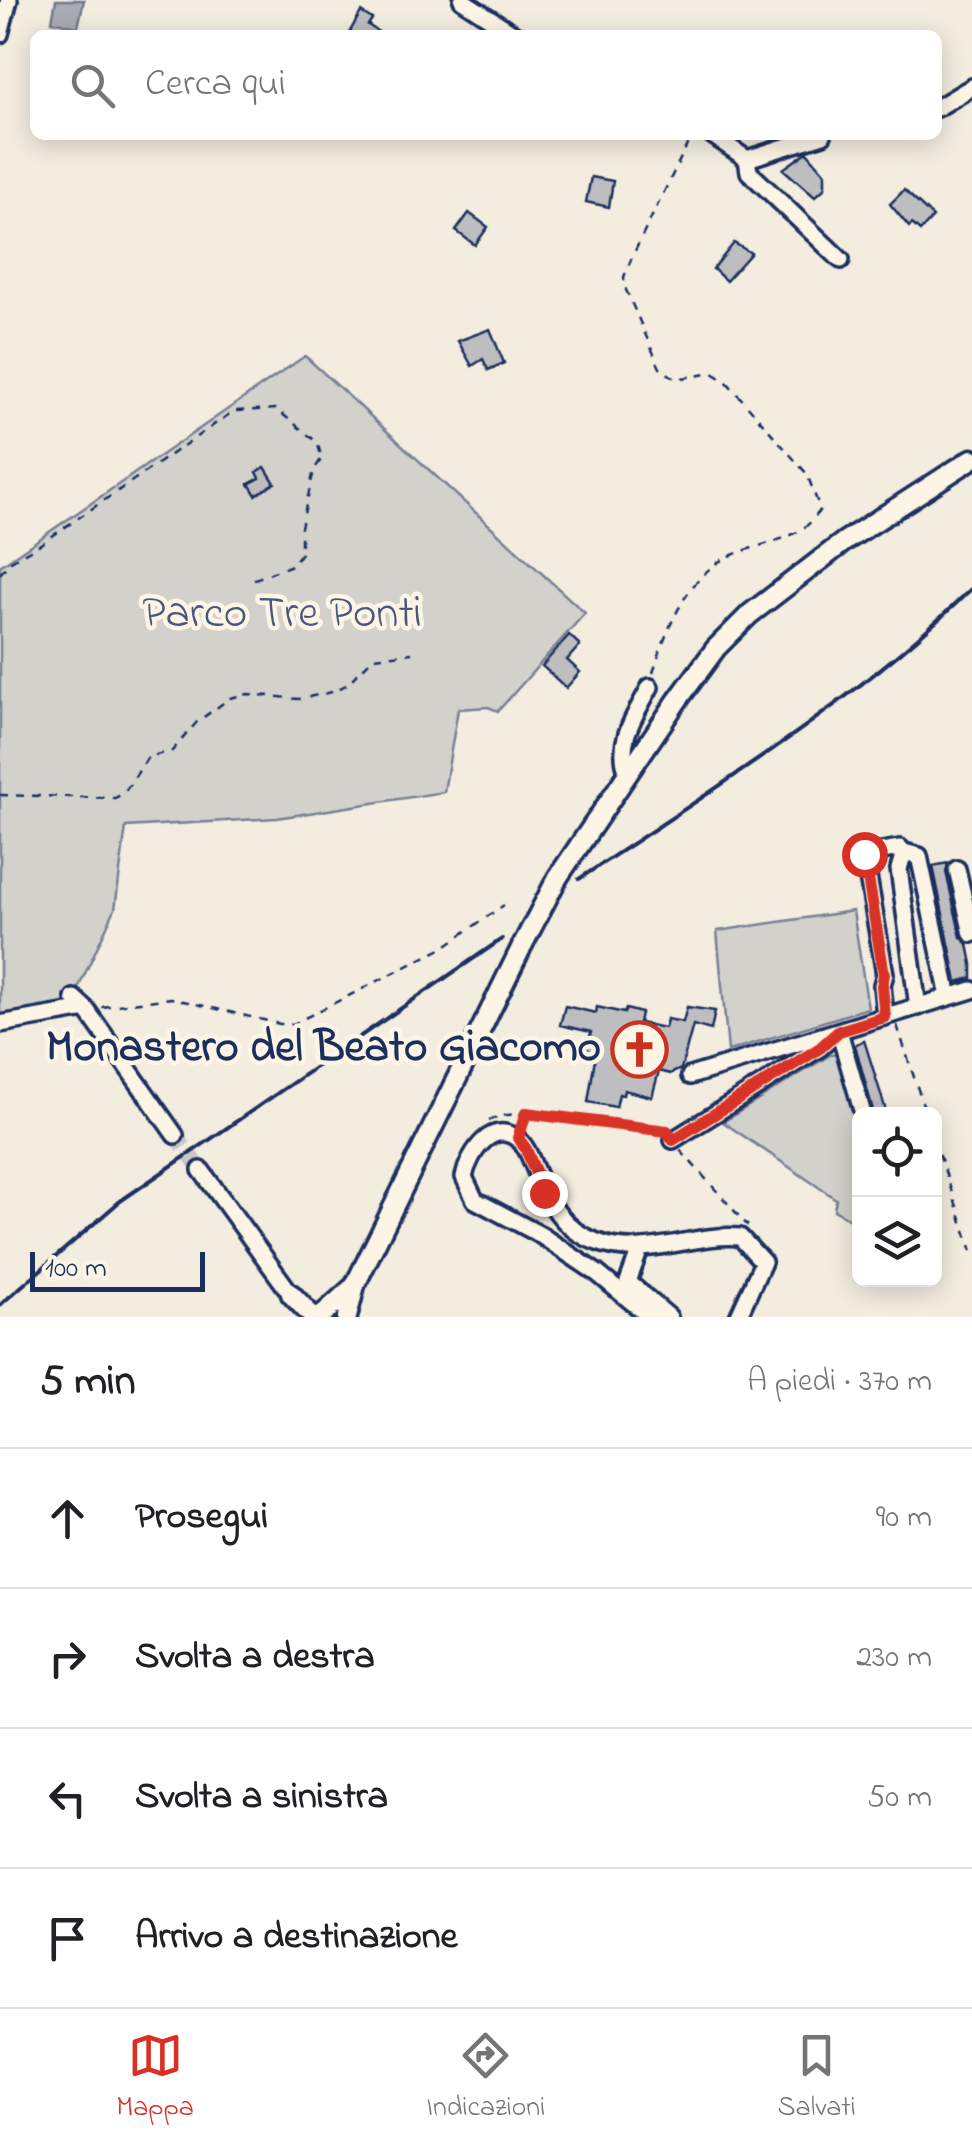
<!DOCTYPE html>
<html lang="it">
<head>
<meta charset="utf-8">
<style>
  :root { --surface:#fff; --page:#f6f6f6; --text:#202124; --muted:#757577; --line:#e0e0e0; --accent:#d93025 }
  body { margin:0; font-family:"Indie Flower",sans-serif; background:var(--page); color:var(--text) }
  .controls { position:absolute; right:30px; bottom:30px; display:grid; overflow:hidden; border-radius:15px; box-shadow:0 5px 25px #0003 }
  .controls button { width:90px; height:90px; display:grid; place-items:center; padding:0; border:0; border-bottom:2px solid var(--line); background:var(--surface); color:var(--text); font:50px sans-serif }
  .scale { position:absolute; left:30px; bottom:25px; width:175px; box-sizing:border-box; padding-left:10px; border:5px solid #1b2f5e; border-top:0; font-size:28px; line-height:35px; white-space:nowrap; color:#1b2f5e; -webkit-text-stroke:8px #fcf5e5; paint-order:stroke }
  .stop { position:absolute; width:30px; height:30px; margin:-22px; border:8px solid #d93025; border-radius:50%; background:#fff }
  .stop.end { background:#d93025; border-color:#fff; box-shadow:0 2px 10px #0008 }
  .list { margin:0; padding:0; list-style:none }
  h2 { display:flex; justify-content:space-between; align-items:center; height:130px; margin:0; padding:0 40px; font-size:42px }
  h2 small { font-size:32px; font-weight:400; color:var(--muted) }
  .list li { display:grid; grid-template-columns:65px 1fr auto; gap:30px; align-items:center; box-sizing:border-box; height:140px; padding:0 40px; border-top:2px solid var(--line) }
  .list b { display:block; font-size:38px; white-space:nowrap }
  .list em { font-size:32px; font-style:normal; color:var(--muted) }
  .icon { flex:none; width:55px; height:55px; fill:none; stroke:currentColor; stroke-width:2; stroke-linecap:round; stroke-linejoin:round }
  .map { position:relative; flex:none; width:972px; height:1317px; overflow:hidden }
  .search { position:absolute; background:var(--surface); box-shadow:0 5px 25px #0003; left:30px; right:30px; top:30px; height:110px; display:flex; align-items:center; gap:25px; box-sizing:border-box; padding:0 35px; border-radius:15px; color:var(--muted); font-size:38px }
  .sheet { height:690px; background:var(--surface) }
  nav { display:flex; justify-content:space-around; align-items:center; box-sizing:border-box; height:140px; border-top:2px solid var(--line); background:var(--surface); font-size:28px; color:var(--muted) }
  nav a { display:grid; justify-items:center; gap:5px }
  nav .on { color:var(--accent) }
  .map>svg:first-child { display:block }
</style>
</head>
<body>
<div class="map">
<svg width="972" height="1317" viewBox="0 0 972 1317">
  <rect width="100%" height="100%" fill="#f3ede0"/>
  <filter id="ink" filterUnits="userSpaceOnUse"><feTurbulence type="fractalNoise" baseFrequency=".01" numOctaves="2"/><feDisplacementMap in="SourceGraphic" scale="20" xChannelSelector="R" yChannelSelector="G"/><feConvolveMatrix kernelMatrix="1 2 1 2 8 2 1 2 1" color-interpolation-filters="sRGB"/></filter>
  <g filter="url(#ink)">
    <path fill="#d3d1cc" stroke="#778095" stroke-width="2.5" d="M305 356 585 613 498 711 488 707 458 709 444 792 277 818 126 827 115 909 69 1008 0 1020V566Z
      M853 911 868 1008 728 1051 717 931Z
      M840 1054 860 1114 859 1224 834 1210 836 1199 723 1122 830 1055Z"/>
    <path fill="#a9acb3" stroke="#707a91" stroke-width="2.5" d="M56 0H84L78 27 52 21Z"/>
    <path fill="#bebec0" stroke="#1b2f5e" stroke-width="2.5" d="M361 12 372 19 368 25 383 35H348Z
      M807 152 825 173V188L815 197 783 169Z
      M591 177 613 181 609 207 586 202Z
      M904 190 933 217 920 231 912 224 909 227 890 204Z
      M469 213 488 227 475 245 456 231Z
      M734 243 751 253 726 281 713 269Z
      M490 329 504 363 488 370 483 359 472 366 458 341Z
      M265 467 275 483 256 495 249 484 260 478 257 472Z
      M569 635 580 645 567 660 580 672 566 688 542 666Z
      M948 863 946 872 961 937 968 944 972 964V978L957 982 933 866Z
      M565 1006 596 1013 597 1007 624 1013 626 1009 641 1013 639 1023 665 1028 667 1019 683 1022 687 1007 715 1011 711 1030 693 1025 681 1069 670 1074 659 1071 652 1097 624 1090 623 1095 619 1094 616 1107 588 1102 596 1052 587 1050 591 1032 560 1025Z
      M864 1040 878 1085 887 1114H874L855 1045Z"/>
    <g fill="none" stroke-linecap="round" stroke-linejoin="round">
      <path stroke="#c8c7c6" stroke-width="15" stroke-dasharray="15 8" stroke-linecap="butt" d="M175 1135 201 1170"/>
      <defs>
        <path id="minor" d="M462 0 516 35
          M0 34 9 0
          M937 108 972 87
          M712 135 747 159 823 135
          M747 159 749 172 841 260
          M627 771C616 740 636 714 650 687
          M957 869 972 934
          M74 998 86 1009 175 1135
          M918 1007 899 869 904 852 919 856 949 997
          M885 1017 882 985 885 974 864 854 900 848 904 852
          M0 1024 86 1009
          M690 1076 972 990
          M673 1140 820 1048 839 1031 863 1114
          M201 1170 291 1294
          M640 1249 628 1282 669 1317
          M650 1317 597 1273 539 1234 475 1200 464 1177C469 1153 494 1115 521 1142 528 1149 531 1160 535 1169 548 1201 562 1230 597 1242 646 1260 691 1233 740 1237L763 1262 738 1317"/>
        <path id="major" d="M558 877 677 701 716 648 750 614 845 541 972 459
          M291 1294 313 1317
          M320 1317 351 1289
          M347 1317 355 1285 523 944"/>
      </defs>
      <use href="#minor" stroke="#1b2f5e" stroke-width="22"/>
      <use href="#major" stroke="#1b2f5e" stroke-width="25"/>
      <path stroke="#1b2f5e" stroke-width="2.5" stroke-dasharray="8 8" stroke-linecap="butt" d="M0 574 11 561 42 543 234 411 276 409 317 442 322 458 314 470 301 527V553L292 565 247 582
        M653 673C665 635 681 591 713 566 745 541 801 547 820 509L807 474 726 381 713 373 676 379 660 368 626 290 624 277 632 257 692 135
        M0 795 115 798 124 793 148 757 172 751 197 722 230 698 248 694 299 699 332 692 346 685 374 657 412 653
        M102 1007 171 998 280 1024H293L441 949 504 905
        M897 1025 926 1114
        M489 1121 499 1116 526 1113
        M521 1127 526 1113H544L662 1130
        M934 1139 972 1251
        M680 1150 748 1226"/>
      <use href="#minor" stroke="#fcf5e5" stroke-width="15"/>
      <use href="#major" stroke="#fcf5e5" stroke-width="18"/>
      <path stroke="#1b2f5e" stroke-width="4" d="M579 879C714 789 856 702 972 588
        M0 1305 119 1202 502 939"/>
      <defs>
        <path id="major-bridge" d="M523 944 558 877"/>
      </defs>
      <use href="#major-bridge" stroke="#1b2f5e" stroke-width="25" stroke-linecap="butt"/>
      <use href="#major-bridge" stroke="#fcf5e5" stroke-width="18"/>
    </g>
  </g>
  <g fill="none" stroke-linecap="round" stroke-linejoin="round" filter="url(#ink)">
    <path stroke="#d93025" stroke-width="12" d="M544 1193 526 1149 518 1138 526 1113 667 1131 673 1140 820 1048 839 1031 885 1017 882 986 884 974 864 854"/>
  </g>
  <defs>
    <symbol id="church-ring" viewBox="-11 -11 22 22"><circle r="9.5" fill="#fcf5e5" stroke="#c8321e" stroke-width="1.5"/><path d="M-1.2-6h2.4v3.5h3.3v2.4h-3.3V6h-2.4V-.1h-3.3v-2.4h3.3Z" fill="#c8321e"/></symbol>
  </defs>
  <g fill-rule="evenodd">
    <use href="#church-ring" x="608" y="1018" width="63" height="63"/>
  </g>
  <g text-anchor="middle" dominant-baseline="central" stroke-width="9" stroke-linejoin="round" paint-order="stroke">
    <g font-size="45" fill="#49587a" stroke="#fcf5e5">
      <text x="282" y="615">Parco Tre Ponti</text>
    </g>
    <g font-size="45" font-weight="bold" fill="#1b2f5e" stroke="#fcf5e5" text-anchor="end">
      <text x="601" y="1049">Monastero del Beato Giacomo</text>
    </g>
  </g>
</svg>
<div class="controls">
<button><svg class="icon" aria-label="locate" viewBox="0 0 24 24"><circle cx="12" cy="12" r="6"/><path d="M12 2v4M12 18v4M2 12h4M18 12h4"/></svg></button>
<button><svg class="icon" aria-label="layers" viewBox="0 0 24 24"><path d="M12 4l9 5-9 5-9-5zM3 14l9 5 9-5"/></svg></button>
</div>
<div class="scale">100 m</div>
<div class="stop" style="left:864px;top:854px"></div>
<div class="stop end" style="left:544px;top:1193px"></div>
<div class="search"><svg class="icon" aria-label="search" viewBox="0 0 24 24"><circle cx="10" cy="10" r="6"/><path d="M15 15l6 6"/></svg>Cerca qui</div>
</div>
<section class="sheet">
<h2>5 min<small>A piedi · 370 m</small></h2>
<ul class="list">
<li><svg class="icon" aria-label="ahead" viewBox="0 0 24 24"><path d="M12 20V5M6 11l6-6 6 6"/></svg><div><b>Prosegui</b></div><em>90 m</em></li>
<li><svg class="icon" aria-label="right" viewBox="0 0 24 24"><path d="M7 20v-9h11M14 6l5 5-5 5"/></svg><div><b>Svolta a destra</b></div><em>230 m</em></li>
<li><svg class="icon" aria-label="left" viewBox="0 0 24 24"><path d="M17 20v-9H6M10 6l-5 5 5 5"/></svg><div><b>Svolta a sinistra</b></div><em>50 m</em></li>
<li><svg class="icon" aria-label="arrive" viewBox="0 0 24 24"><path d="M6 21V4h12l-3 4 3 4H6"/></svg><div><b>Arrivo a destinazione</b></div></li>
</ul>
</section>
<nav>
<a class="on"><svg class="icon" aria-label="map" viewBox="0 0 24 24"><path d="M3 6l6-2 6 2 6-2v14l-6 2-6-2-6 2zM9 4v14M15 6v14"/></svg>Mappa</a>
<a><svg class="icon" aria-label="directions" viewBox="0 0 24 24"><path d="M12 3l9 9-9 9-9-9zM9 14v-3h6M13 9l2 2-2 2"/></svg>Indicazioni</a>
<a><svg class="icon" aria-label="saved" viewBox="0 0 24 24"><path d="M7 4h10v16l-5-4-5 4z"/></svg>Salvati</a>
</nav>
</body>
</html>
